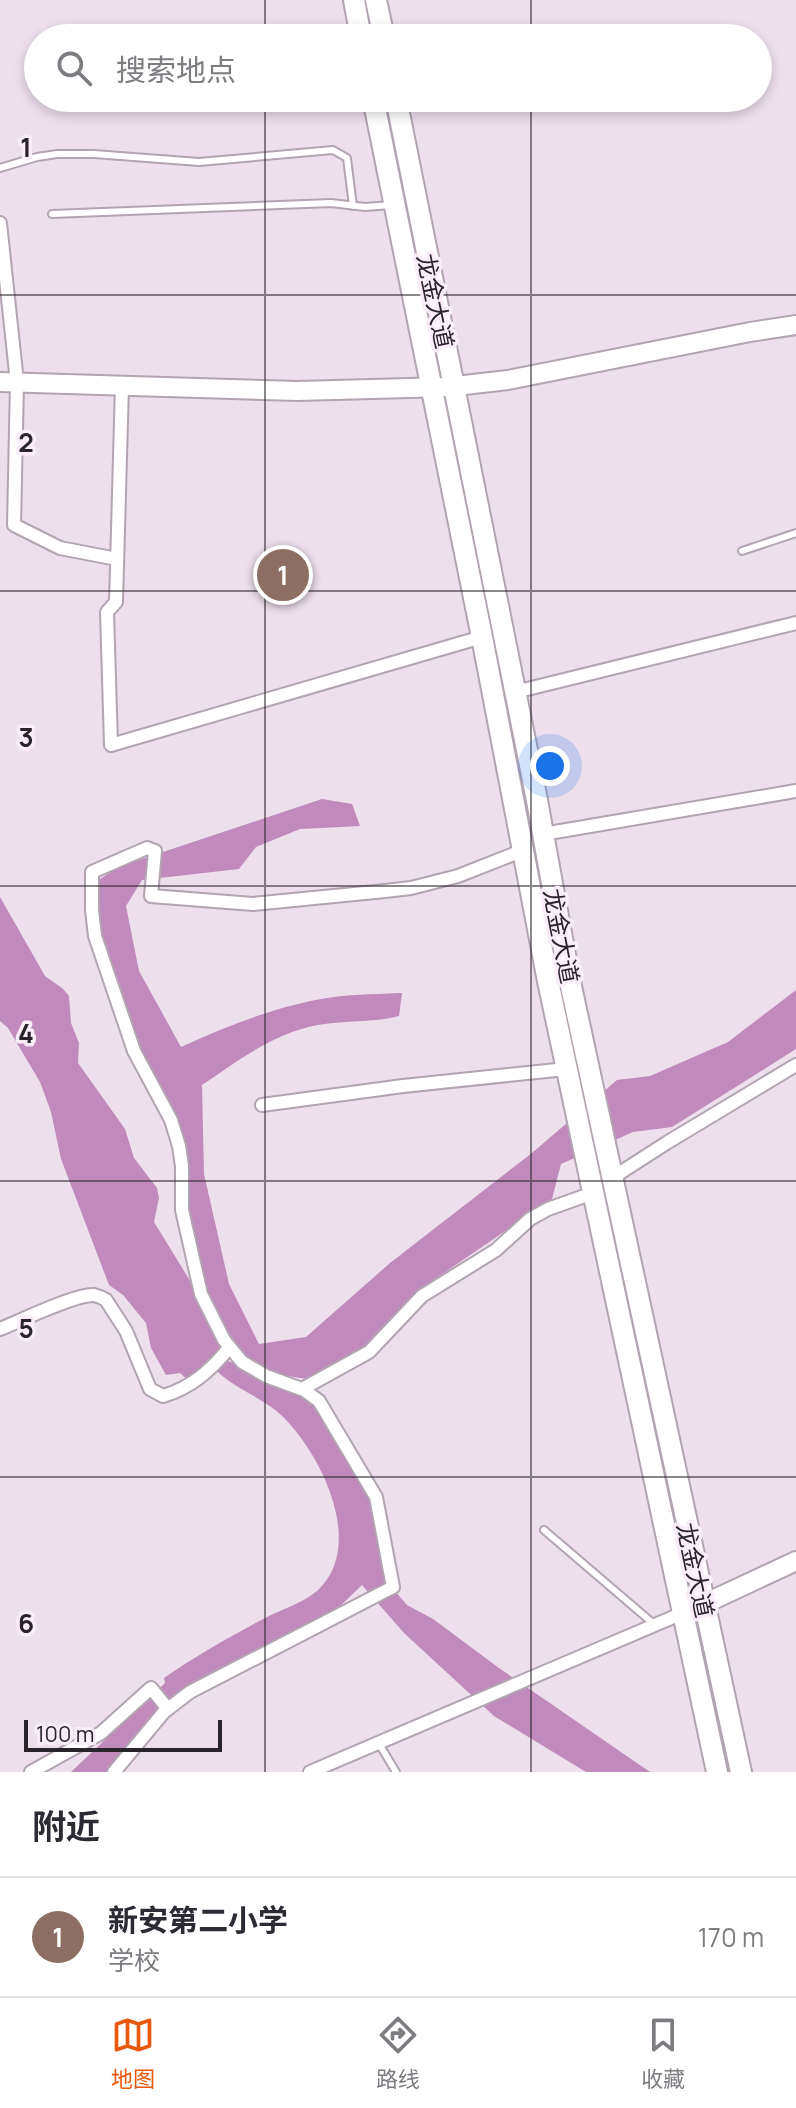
<!DOCTYPE html>
<html lang="zh">
<head>
<meta charset="utf-8">
<style>
  :root { --surface:#fff; --page:#f2f2f3; --text:#2b2b33; --muted:#7c7c81; --line:#e1e1e2; --accent:#ea580c }
  body { margin:0; font-family:Manrope,"Noto Sans SC",sans-serif; background:var(--page); color:var(--text) }
  .scale { position:absolute; left:24px; bottom:20px; width:198px; box-sizing:border-box; padding-left:8px; border:4px solid #292429; border-top:0; font-size:22px; line-height:28px; white-space:nowrap; color:#292429; -webkit-text-stroke:6px #faecf9; paint-order:stroke }
  .you { position:absolute; left:550px; top:766px; width:28px; height:28px; margin:-20px; border:6px solid #fff; border-radius:50%; background:#1a73e8; box-shadow:0 0 0 12px #1a73e833 }
  .badge { display:grid; place-items:center; width:52px; height:52px; border-radius:50%; background:var(--accent); color:#fff; font-size:26px; font-weight:700 }
  .pin { position:absolute; translate:-50% -50%; border:4px solid #fff; box-shadow:0 2px 8px #0006 }
  .list { margin:0; padding:0; list-style:none }
  h2 { display:flex; justify-content:space-between; align-items:center; height:104px; margin:0; padding:0 32px; font-size:34px }
  h2 small { font-size:26px; font-weight:400; color:var(--muted) }
  .list li { display:grid; grid-template-columns:52px 1fr auto; gap:24px; align-items:center; box-sizing:border-box; height:120px; padding:0 32px; border-top:2px solid var(--line) }
  .list b { display:block; font-size:30px; white-space:nowrap }
  .list p { margin:0; font-size:26px; white-space:nowrap; color:var(--muted) }
  .list em { font-size:26px; font-style:normal; color:var(--muted) }
  .icon { flex:none; width:44px; height:44px; fill:none; stroke:currentColor; stroke-width:2; stroke-linecap:round; stroke-linejoin:round }
  .map { position:relative; flex:none; width:796px; height:1772px; overflow:hidden }
  .search { position:absolute; background:var(--surface); box-shadow:0 4px 12px #0003; left:24px; right:24px; top:24px; height:88px; display:flex; align-items:center; gap:20px; box-sizing:border-box; padding:0 28px; border-radius:44px; color:var(--muted); font-size:30px }
  .sheet { height:224px; background:var(--surface) }
  nav { display:flex; justify-content:space-around; align-items:center; box-sizing:border-box; height:112px; border-top:2px solid var(--line); background:var(--surface); font-size:22px; color:var(--muted) }
  nav a { display:grid; justify-items:center; gap:4px }
  nav .on { color:var(--accent) }
  .map>svg:first-child { display:block }
</style>
</head>
<body>
<div class="map">
<svg width="796" height="1772" viewBox="0 0 796 1772">
  <rect width="100%" height="100%" fill="#eddfec"/>
  <path fill="#c08abc" d="M322 799 352 804 360 826 300 829 256 847 239 869 142 880 126 906 139 971 181 1047C228 1025 283 1004 334 997 357 994 380 994 402 993L399 1016C372 1023 346 1020 318 1025 274 1033 239 1060 202 1085L204 1174 229 1284 259 1344 306 1337 390 1263 532 1153 617 1080 650 1076 728 1042 796 990V1049L672 1127 633 1132 561 1164 552 1199 422 1288 369 1345 323 1373 307 1379 274 1374 250 1361 230 1335 200 1280 186 1214V1163L178 1119 139 1056 98 930 97 881 118 867Z
    M0 897 45 976 62 988 69 996 71 1023 79 1043 78 1063 125 1129 134 1158 157 1188 159 1198 154 1222 189 1279 198 1303 217 1334 220 1353 188 1380 180 1373 166 1375 151 1348 146 1323 123 1295 109 1285 61 1159 51 1112 40 1082 8 1028 0 1021Z
    M223 1359 236 1364 248 1373 295 1388 313 1401 373 1501 386 1581 407 1605 433 1619 499 1668 650 1772H586L494 1716 404 1633 362 1585 333 1613 189 1688 159 1708 110 1772H71L165 1683 164 1678C196 1656 229 1637 263 1619 280 1610 303 1603 317 1591 365 1547 324 1461 288 1422 267 1398 236 1391 215 1369Z"/>
  <g fill="none" stroke-linecap="round" stroke-linejoin="round">
    <defs>
      <path id="lane" d="M0 168 37 157 57 154H94L199 162 333 150 347 158 353 206
        M52 214 331 203 365 207 391 205
        M742 551 796 533
        M544 1530 655 1625
        M378 1742 396 1772"/>
      <path id="street" d="M0 223 17 382 14 525 60 548 117 559
        M122 385 116 602 107 612 111 745 482 637
        M515 692 796 623
        M543 834 796 791
        M262 1105 403 1086 566 1069
        M612 1178 668 1142 796 1065
        M0 1329C20 1321 75 1294 94 1295 98 1296 103 1298 106 1300L126 1331 150 1389 163 1396C191 1388 211 1370 229 1348
        M302 1389 369 1352 422 1296 496 1250 530 1219 548 1209 593 1193
        M31 1772 101 1733 151 1688 168 1709
        M114 1772 164 1712 190 1692 393 1587 376 1497 319 1401 304 1390 266 1376 242 1362 224 1340 201 1294 182 1210V1166L179 1146 171 1120 134 1051 95 936 92 910V872L147 848 155 851 151 896 253 904 385 891 411 888 458 876 524 850
        M310 1772 704 1604"/>
      <path id="secondary" d="M0 382 297 391 447 387 508 380 750 332 796 325
        M704 1604 796 1561"/>
      <path id="primary" d="M354 0 361 38
        M376 0 384 38
        M373 98 482 637 548 981 717 1772
        M396 98 536 795 569 977 741 1772"/>
    </defs>
    <use href="#lane" stroke="#b2a4b1" stroke-width="10"/>
    <use href="#street" stroke="#b2a4b1" stroke-width="16"/>
    <use href="#secondary" stroke="#b2a4b1" stroke-width="22"/>
    <use href="#primary" stroke="#b2a4b1" stroke-width="24"/>
    <use href="#lane" stroke="#fff" stroke-width="6"/>
    <use href="#street" stroke="#fff" stroke-width="12"/>
    <use href="#secondary" stroke="#fff" stroke-width="18"/>
    <use href="#primary" stroke="#fff" stroke-width="20"/>
  </g>
  <path fill="none" stroke="#292429" stroke-width="2" stroke-opacity="0.55" d="M265 0V38M531 0V38M265 98V1772M531 98V1772M0 295H796M0 591H796M0 886H796M0 1181H796M0 1477H796"/>
  <g text-anchor="middle" dominant-baseline="central" stroke-width="7" stroke-linejoin="round" paint-order="stroke">
    <g font-size="24" fill="#292429" stroke="#faecf9">
      <text transform="translate(436 301) rotate(78)">龙金大道</text>
      <text transform="translate(562 936) rotate(79)">龙金大道</text>
      <text transform="translate(696 1570) rotate(78)">龙金大道</text>
    </g>
  </g>
  <g font-size="26" text-anchor="middle" font-weight="bold" fill="#292429" stroke="#faecf9" stroke-width="7" stroke-linejoin="round" paint-order="stroke">
    <text x="26" y="157">1</text>
    <text x="26" y="452">2</text>
    <text x="26" y="747">3</text>
    <text x="26" y="1043">4</text>
    <text x="26" y="1338">5</text>
    <text x="26" y="1633">6</text>
  </g>
</svg>
<div class="scale">100 m</div>
<div class="you"></div>
<div class="pin badge" style="left:283px;top:575px;background:#8d6e63">1</div>
<div class="search"><svg class="icon" aria-label="search" viewBox="0 0 24 24"><circle cx="10" cy="10" r="6"/><path d="M15 15l6 6"/></svg>搜索地点</div>
</div>
<section class="sheet">
<h2>附近<small></small></h2>
<ul class="list">
<li><span class="badge" style="background:#8d6e63">1</span><div><b>新安第二小学</b><p>学校</p></div><em>170 m</em></li>
</ul>
</section>
<nav>
<a class="on"><svg class="icon" aria-label="map" viewBox="0 0 24 24"><path d="M3 6l6-2 6 2 6-2v14l-6 2-6-2-6 2zM9 4v14M15 6v14"/></svg>地图</a>
<a><svg class="icon" aria-label="directions" viewBox="0 0 24 24"><path d="M12 3l9 9-9 9-9-9zM9 14v-3h6M13 9l2 2-2 2"/></svg>路线</a>
<a><svg class="icon" aria-label="saved" viewBox="0 0 24 24"><path d="M7 4h10v16l-5-4-5 4z"/></svg>收藏</a>
</nav>
</body>
</html>
